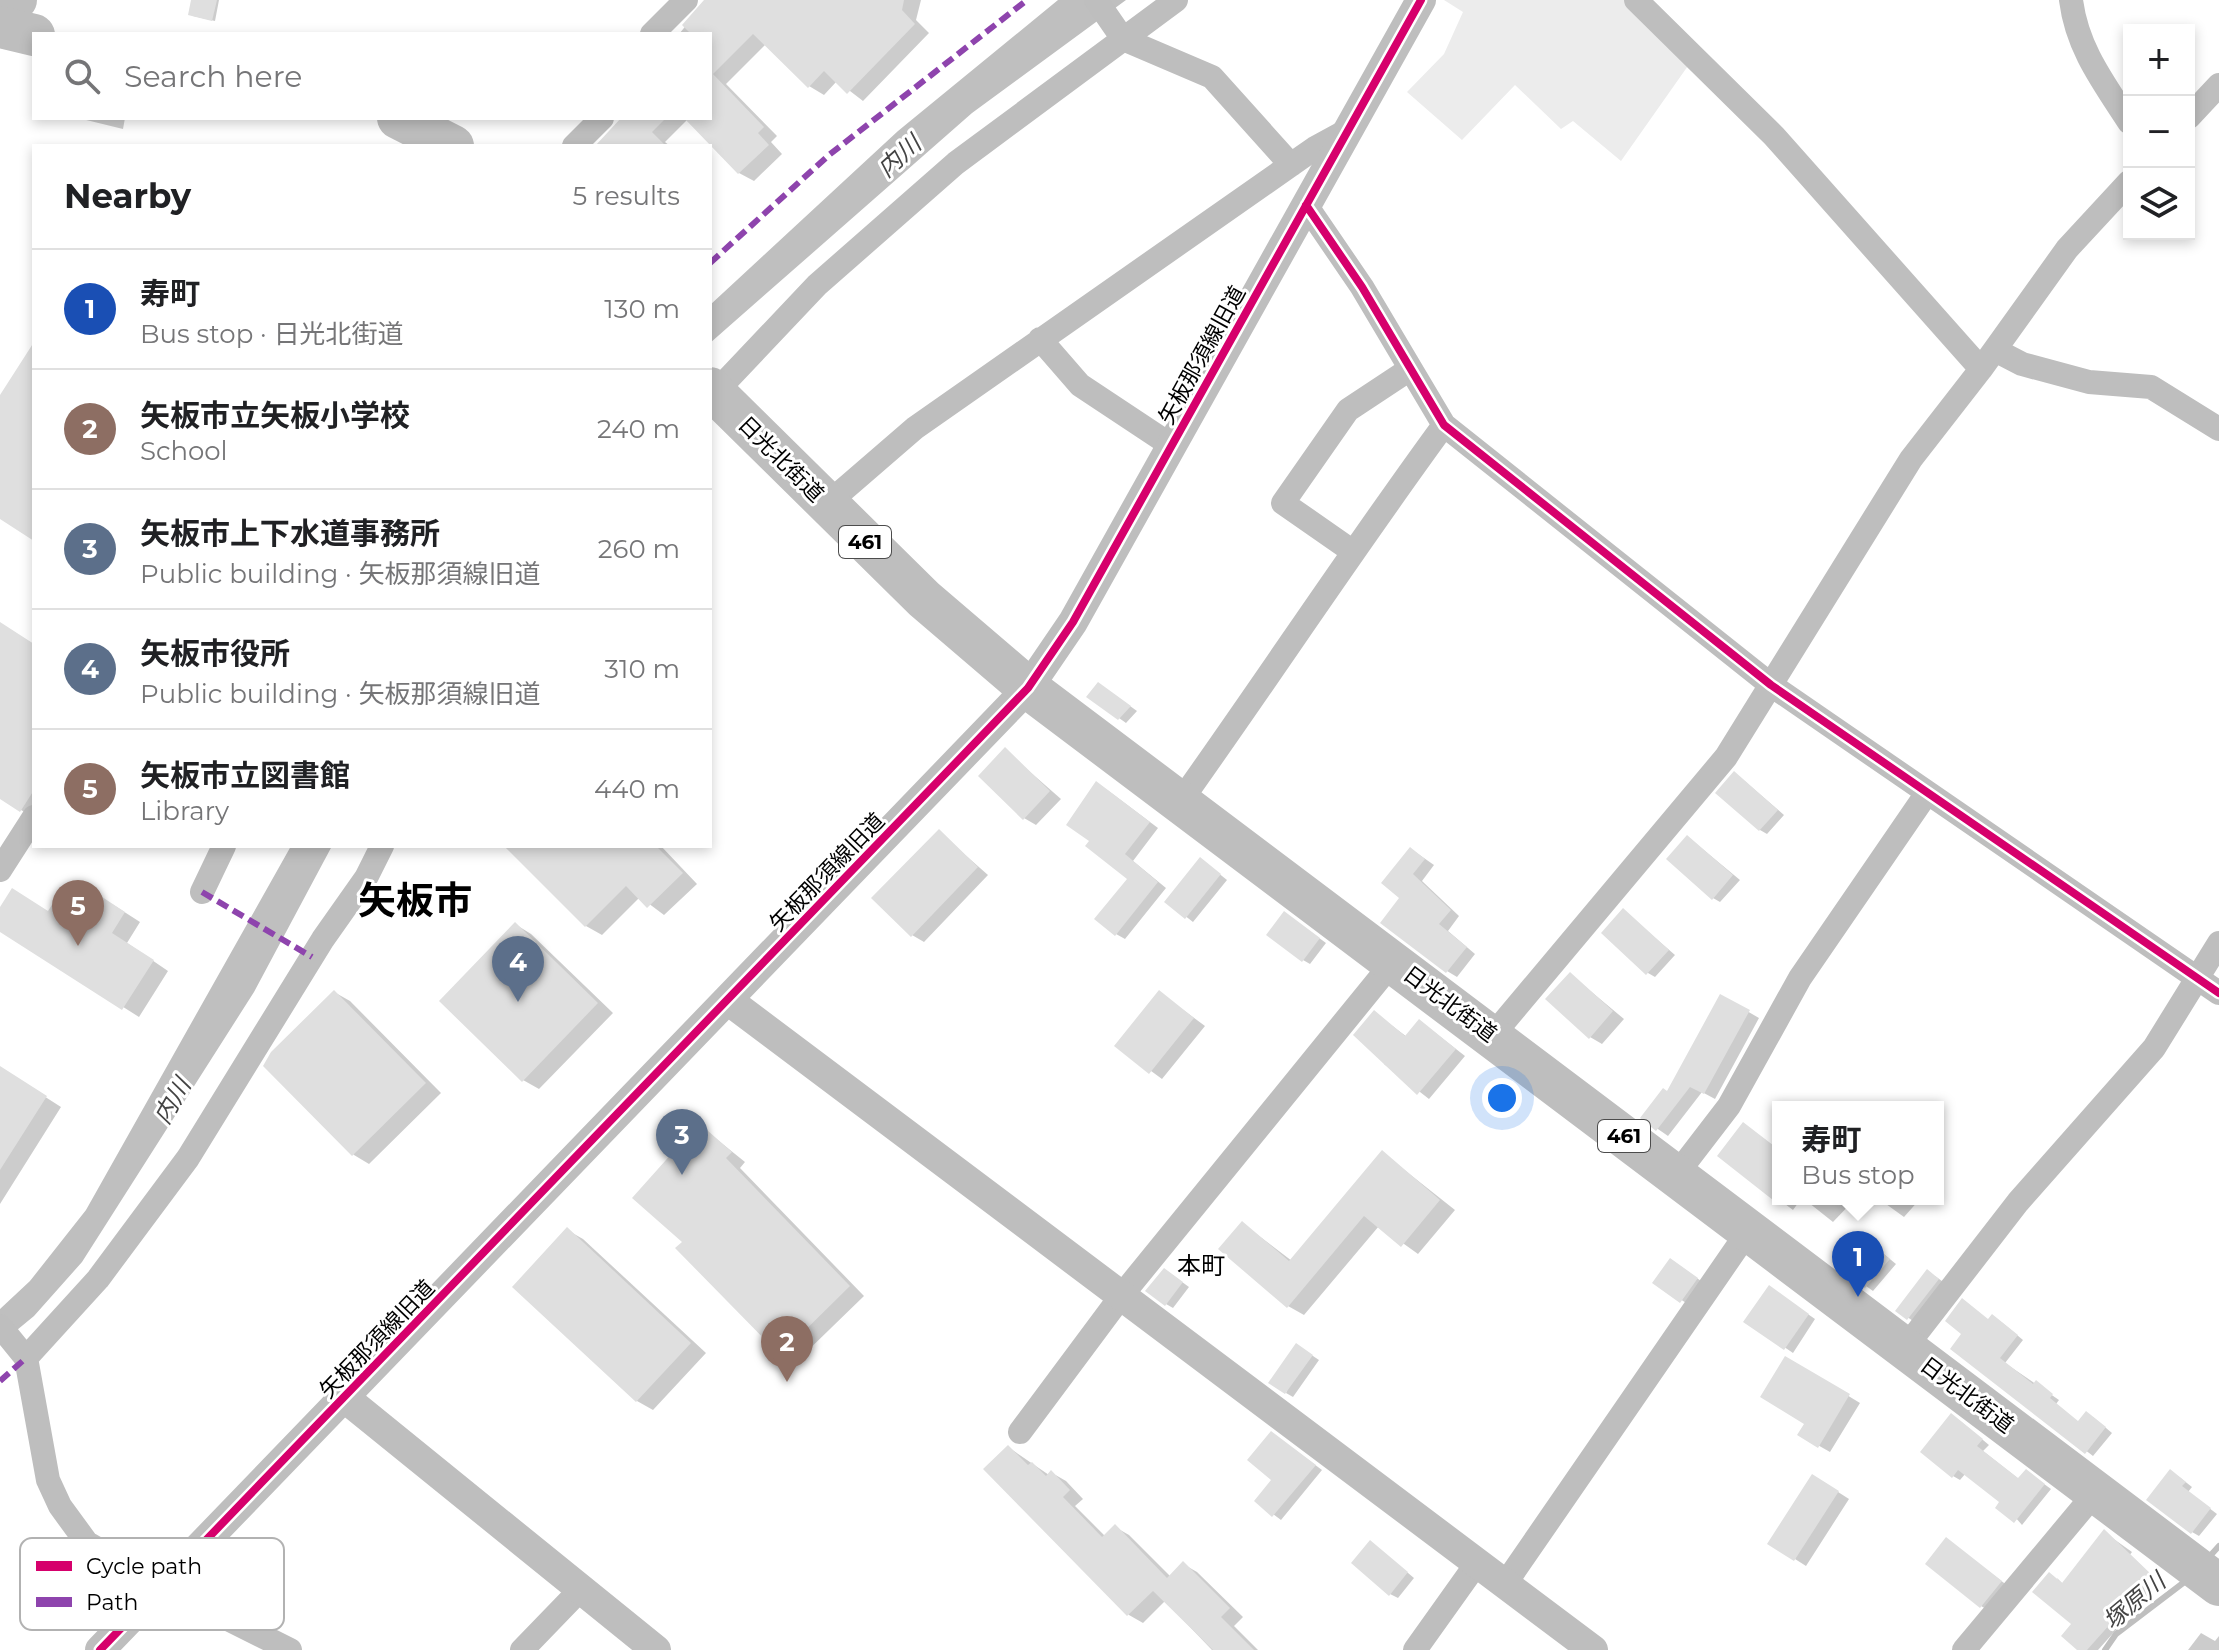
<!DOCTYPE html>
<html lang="en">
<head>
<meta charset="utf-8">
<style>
  :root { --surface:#fff; --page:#f6f6f6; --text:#202124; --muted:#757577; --line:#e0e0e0; --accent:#595959 }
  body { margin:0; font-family:Montserrat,"Noto Sans JP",sans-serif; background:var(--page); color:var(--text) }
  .controls { position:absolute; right:24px; top:24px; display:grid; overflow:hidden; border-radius:0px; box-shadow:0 4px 12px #0003 }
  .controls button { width:72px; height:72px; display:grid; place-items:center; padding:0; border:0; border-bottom:2px solid var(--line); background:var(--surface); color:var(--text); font:40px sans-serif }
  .you { position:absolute; left:1502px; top:1098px; width:28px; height:28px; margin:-20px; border:6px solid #fff; border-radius:50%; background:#1a73e8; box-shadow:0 0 0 12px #1a73e833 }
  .badge { display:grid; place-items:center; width:52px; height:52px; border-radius:50%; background:var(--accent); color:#fff; font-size:26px; font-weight:700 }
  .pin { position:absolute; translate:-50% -66px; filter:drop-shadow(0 2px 4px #0008) }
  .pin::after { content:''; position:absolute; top:42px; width:28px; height:24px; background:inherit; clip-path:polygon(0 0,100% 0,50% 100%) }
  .popup { position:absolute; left:1772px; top:1101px; width:172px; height:104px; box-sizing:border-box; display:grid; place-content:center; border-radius:0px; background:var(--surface); filter:drop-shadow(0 2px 6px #0005); font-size:26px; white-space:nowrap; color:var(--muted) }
  .popup b { font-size:30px; color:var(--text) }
  .popup::after { content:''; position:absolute; left:50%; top:100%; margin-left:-16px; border:16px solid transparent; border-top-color:var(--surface) }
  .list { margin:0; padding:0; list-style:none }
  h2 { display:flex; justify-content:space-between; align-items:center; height:104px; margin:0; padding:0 32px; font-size:34px }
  h2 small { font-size:26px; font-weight:400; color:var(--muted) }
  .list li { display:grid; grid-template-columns:52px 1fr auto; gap:24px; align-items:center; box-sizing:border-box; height:120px; padding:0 32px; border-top:2px solid var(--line) }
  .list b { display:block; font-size:30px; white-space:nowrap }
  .list p { margin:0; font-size:26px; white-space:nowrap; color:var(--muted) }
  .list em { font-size:26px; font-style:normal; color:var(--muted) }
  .icon { flex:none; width:44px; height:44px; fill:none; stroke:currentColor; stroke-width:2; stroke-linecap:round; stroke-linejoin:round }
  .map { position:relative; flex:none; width:2219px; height:1650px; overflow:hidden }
  .search { position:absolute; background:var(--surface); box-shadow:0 4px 12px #0003; left:32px; top:32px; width:680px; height:88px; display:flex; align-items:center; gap:20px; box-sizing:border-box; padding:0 28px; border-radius:0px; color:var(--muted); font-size:30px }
  .panel { position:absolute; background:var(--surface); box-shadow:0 4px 12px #0003; left:32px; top:144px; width:680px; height:704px; border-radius:0px }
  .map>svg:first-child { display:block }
</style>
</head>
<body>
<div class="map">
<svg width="2219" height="1650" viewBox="0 0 2219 1650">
  <rect width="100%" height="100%" fill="#fff"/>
  <path fill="#ececec" d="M1444 0H1625L1690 63 1621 161 1573 121 1561 129 1515 85 1462 140 1407 92 1444 54 1463 12Z"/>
  <path fill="#bfbfbf" d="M1058 0H1126L972 113 710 343V305L898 131Z
    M291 846H332L254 992 82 1262 34 1316 0 1344V1309L30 1281 86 1210Z"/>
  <path fill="#0003" d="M193 0H219L215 21 193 16Z
    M707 0H921L916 20 929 33 863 101 837 81 824 95 809 86 766 44 726 84 777 136 771 142 782 154 754 181 739 173 688 119 665 142 670 146H598L625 118H710V34H679Z
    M78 118H125L123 129Z
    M0 623 34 645V818L0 797Z
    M1105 688 1137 711 1126 723 1119 718Z
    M1005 750 1061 799 1036 825 1024 818Z
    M1741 778 1784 815 1767 834 1760 830Z
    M1106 789 1158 828 1133 861 1166 888 1125 939 1116 934 1130 879Z
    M939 832 988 875 924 942 912 935Z
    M1688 837 1740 880 1720 902 1713 898Z
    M507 846H661L697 884 664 915 640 897 602 935 586 926Z
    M1411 849 1434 865 1422 881 1459 916 1448 931 1475 954 1457 977 1447 971 1402 897Z
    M1207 864 1227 880 1193 922 1166 901Z
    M112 904 140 922 127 943 168 971 139 1017 0 929V911L49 913Z
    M1624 911 1675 955 1655 977 1648 973Z
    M1292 918 1326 943 1310 964 1303 960Z
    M515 924 531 934 613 1013 539 1089 523 1080Z
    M1570 974 1624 1019 1602 1044 1590 1037Z
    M334 992 350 1001 441 1093 369 1164 354 1155 265 1065Z
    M1159 992 1205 1026 1162 1079 1117 1046Z
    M1721 996 1759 1018 1715 1099 1702 1092 1668 1136 1642 1118 1668 1093Z
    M1374 1012 1407 1037 1420 1021 1465 1056 1429 1099 1384 1064 1386 1061Z
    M0 1068 61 1107 0 1204Z
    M699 1125 745 1162 740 1168 864 1296 796 1362 781 1354 684 1242Z
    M1778 1149V1199H1801L1793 1210 1720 1155Z
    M1383 1153 1455 1210 1418 1254 1379 1226 1304 1315 1288 1306 1242 1223 1292 1261Z
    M1804 1199H1855L1833 1222Z
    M1879 1199H1920L1904 1217Z
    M567 1230 583 1239 706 1353 653 1410 637 1401 515 1287Z
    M1880 1251 1896 1264 1873 1291 1866 1286Z
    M1678 1265 1704 1283 1689 1305 1655 1282Z
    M1171 1274 1189 1287 1173 1308 1166 1304Z
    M1935 1276 1946 1284 1916 1323 1897 1310Z
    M1776 1292 1815 1319 1793 1353 1746 1321Z
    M1989 1321H2000L2023 1340 2005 1363 2059 1400 2056 1404 2079 1423 2093 1417 2112 1433 2093 1456 1952 1348Z
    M1304 1350 1319 1360 1293 1397 1286 1393Z
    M1786 1358 1860 1403 1830 1452 1800 1435 1807 1423Z
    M1959 1420 1989 1445 1983 1451 2020 1480 2033 1476 2051 1489 2022 1525 2002 1502 1966 1473 1960 1480 1953 1476Z
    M1279 1438 1322 1470 1281 1520 1256 1501 1274 1480Z
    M1008 1447 1049 1475 1052 1473 1066 1481 1083 1499 1075 1506 1105 1536 1115 1527 1129 1535 1171 1577 1183 1564 1197 1572 1243 1617 1234 1626 1258 1650H1212L1165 1601 1143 1623 1129 1615 986 1469Z
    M2178 1476 2192 1487 2188 1492 2217 1514 2199 1536 2192 1532Z
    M1824 1483 1849 1499 1806 1566 1795 1559Z
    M2104 1532 2132 1552 2129 1556 2159 1582 2098 1650H2080L2057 1578 2063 1584Z
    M1946 1539 2012 1589 1993 1613 1981 1606Z
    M1377 1547 1414 1578 1398 1598 1390 1594Z
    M2201 1633 2215 1641 2219 1636V1650H2188Z"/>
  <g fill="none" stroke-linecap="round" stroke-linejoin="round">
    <path stroke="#bfbfbf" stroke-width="6" d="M2210 1556 2219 1546
      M2105 1650 2116 1634 2187 1580"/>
  </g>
  <path fill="#dfdfdf" d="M191 0H217L212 21 188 15Z
    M704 0H904L902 10 915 24 847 94 824 71 808 88 753 34 713 74 764 127 758 133 769 145 738 174 684 118H710V34H691L682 25Z
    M621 118H666L652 132 666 146H595Z
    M34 342V541L0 519V395Z
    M0 622 34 644V790L20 812 0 799Z
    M1098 682 1131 706 1118 720 1086 697Z
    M1005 747 1050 791 1023 820 978 776Z
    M1734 771 1778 810 1759 831 1715 793Z
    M1096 781 1150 822 1125 854 1158 882 1115 936 1094 919 1127 879 1085 846 1089 841 1066 825Z
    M939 829 978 867 911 937 871 898Z
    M1687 835 1733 875 1712 900 1666 859Z
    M504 846H656L683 873 647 908 626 886 585 927Z
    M1410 847 1425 859 1413 874 1451 910 1439 924 1467 947 1446 973 1380 923 1399 898 1381 883Z
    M1200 857 1221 874 1185 919 1164 902Z
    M12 888 48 911 61 891 86 908 96 893 125 912 112 933 154 960 122 1010 0 932V907Z
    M1623 908 1669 950 1646 975 1601 933Z
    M1284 911 1320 938 1302 962 1266 935Z
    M515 922 598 1003 522 1082 439 1001Z
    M1570 972 1613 1011 1589 1039 1545 999Z
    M334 990 426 1083 352 1156 263 1066 271 1052Z
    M1159 990 1194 1018 1149 1074 1114 1046Z
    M1720 994 1750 1010 1704 1094 1690 1087 1656 1131 1640 1118 1663 1088 1667 1091Z
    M1374 1010 1405 1036 1419 1019 1456 1049 1417 1095 1353 1035Z
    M0 1066 47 1096 0 1170Z
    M1743 1122 1778 1149V1204L1717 1156Z
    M699 1123 732 1152 726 1158 850 1286 780 1355 675 1248 682 1242 632 1198Z
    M1382 1150 1440 1200 1401 1247 1364 1216 1287 1308 1218 1249 1242 1221 1289 1261Z
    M567 1227 691 1343 636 1402 512 1287Z
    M1872 1244 1890 1259 1865 1288 1847 1274Z
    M1670 1258 1698 1278 1680 1303 1652 1283Z
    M1164 1268 1183 1282 1165 1306 1145 1291Z
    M1927 1269 1939 1279 1907 1320 1895 1311Z
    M1769 1285 1809 1314 1784 1350 1743 1322Z
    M1962 1298 1988 1319 1992 1314 2018 1335 2000 1358 2033 1384 2036 1380 2053 1394 2050 1398 2078 1421 2086 1411 2106 1427 2085 1454 1950 1349 1961 1334 1945 1321Z
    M1296 1343 1313 1355 1285 1394 1268 1383Z
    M1785 1356 1850 1394 1818 1448 1797 1435 1804 1424 1760 1397Z
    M1951 1413 1983 1439 1977 1446 2018 1478 2026 1469 2045 1484 2014 1523 1995 1508 1999 1502 1958 1470 1952 1478 1920 1452Z
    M1271 1431 1316 1465 1272 1517 1254 1501 1271 1480 1247 1460Z
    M1008 1445 1028 1465 1032 1462 1046 1476 1051 1470 1070 1490 1063 1497 1102 1537 1115 1524 1167 1578 1183 1561 1230 1608 1221 1617 1254 1650H1213L1153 1591 1127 1616 983 1469Z
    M2170 1469 2186 1482 2182 1486 2211 1508 2191 1534 2146 1500Z
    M1812 1474 1839 1491 1794 1561 1767 1544Z
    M2104 1529 2153 1576 2087 1650H2077L2061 1636 2071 1624 2032 1592 2049 1572 2062 1583Z
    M1946 1537 2002 1581 1980 1608 1925 1564Z
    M1370 1540 1408 1572 1389 1596 1351 1563Z"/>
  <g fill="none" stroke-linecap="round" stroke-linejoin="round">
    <path stroke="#bebebe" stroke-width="24" d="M1096 0 1123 39 1212 77 1291 165
      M1636 0 1774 136 1981 369
      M2071 0C2077 48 2103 82 2129 122
      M652 34 686 0
      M2189 117 2219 85
      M574 146 602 118
      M1306 205 1362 287 1444 425 1771 685 2219 993
      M1040 339 1080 385 1172 446
      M1995 350 2022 364 2089 382 2151 387 2219 429
      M710 398 817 285 956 163 1176 0
      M827 504 915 428 1315 148 1348 130
      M1352 551 1283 503 1348 410 1410 369
      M1180 802C1269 677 1353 549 1444 425
      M0 870 34 817
      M202 892 224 846
      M1492 1036 1726 757 1911 459 1981 369 2067 249 2129 182
      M1676 1175 1729 1106 1800 978 1927 793
      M0 1326 26 1358 48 1480 60 1506 87 1543 162 1586 290 1650
      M1905 1348 2018 1202 2154 1048 2219 943
      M26 1358 98 1279 188 1158 323 939 366 878 382 846
      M1020 1432 1122 1295 1393 962
      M1505 1584 1749 1230
      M522 1650 581 1589
      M1415 1650 1477 1563
      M1964 1650 2096 1492"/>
    <path stroke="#bebebe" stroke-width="30" d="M729 1001 1593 1650
      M345 1398 656 1650
      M100 1650 1028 688 1073 622 1421 0"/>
    <path stroke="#bebebe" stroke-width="40" d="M0 17 17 0"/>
    <path stroke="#bebebe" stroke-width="42" d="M0 27 34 35
      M398 118 453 146
      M710 388 924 599 1028 688 2219 1585"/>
    <path stroke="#8e44ad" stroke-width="6" stroke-dasharray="12 6" stroke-linecap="butt" d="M710 263 829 155 1027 0
      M202 892 312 957
      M0 1381 26 1358"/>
    <defs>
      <path id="cycleway" d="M1306 205 1362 287 1444 425 1771 685 2219 993
        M100 1650 1028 688 1073 622 1421 0"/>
    </defs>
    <use href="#cycleway" stroke="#fff" stroke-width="13"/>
    <use href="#cycleway" stroke="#d6006c" stroke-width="8"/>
  </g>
  <g text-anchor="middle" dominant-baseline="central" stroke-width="6" stroke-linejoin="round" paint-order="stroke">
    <g fill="#fff" stroke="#4c4c4c" stroke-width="2">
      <rect x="839" y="526" width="52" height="32" rx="6"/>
      <rect x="1598" y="1120" width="52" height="32" rx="6"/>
    </g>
    <g font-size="20" font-weight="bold" fill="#000">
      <text x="865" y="542">461</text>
      <text x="1624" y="1136">461</text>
    </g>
    <g font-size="22" fill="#000" stroke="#fff">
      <text transform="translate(1202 355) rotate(-61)">矢板那須線旧道</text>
      <text transform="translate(781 459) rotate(45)">日光北街道</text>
      <text transform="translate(827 872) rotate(-46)">矢板那須線旧道</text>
      <text transform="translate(1450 1004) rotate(37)">日光北街道</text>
      <text transform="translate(377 1339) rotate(-46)">矢板那須線旧道</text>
      <text transform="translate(1967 1395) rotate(37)">日光北街道</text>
    </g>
    <g font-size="24" font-style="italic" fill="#444" stroke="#fff">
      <text transform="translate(899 156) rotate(-42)">内川</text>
      <text transform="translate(172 1101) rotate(-60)">内川</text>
      <text transform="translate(2134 1601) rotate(-40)">塚原川</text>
    </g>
    <g font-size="24" fill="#000" stroke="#fff">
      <text x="1201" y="1265">本町</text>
    </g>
    <g font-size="38" font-weight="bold" fill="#000" stroke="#fff">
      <text x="415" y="900">矢板市</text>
    </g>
  </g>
  <rect x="20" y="1538" width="264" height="92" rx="12" fill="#fff" stroke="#b2b2b2" stroke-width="2"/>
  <rect x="36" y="1561" width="36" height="10" fill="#d6006c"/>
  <rect x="36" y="1597" width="36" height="10" fill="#8e44ad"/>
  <g font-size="22" fill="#000">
    <text x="86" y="1574">Cycle path</text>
    <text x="86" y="1610">Path</text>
  </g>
</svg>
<div class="controls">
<button>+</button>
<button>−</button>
<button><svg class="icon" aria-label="layers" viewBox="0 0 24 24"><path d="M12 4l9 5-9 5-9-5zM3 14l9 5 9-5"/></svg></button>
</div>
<div class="you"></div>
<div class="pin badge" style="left:1858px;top:1297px;background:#1a4fb4">1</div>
<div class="popup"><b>寿町</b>Bus stop</div>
<div class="pin badge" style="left:787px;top:1382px;background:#8d6e63">2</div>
<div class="pin badge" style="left:682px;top:1175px;background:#5c6f8a">3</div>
<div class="pin badge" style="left:518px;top:1002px;background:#5c6f8a">4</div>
<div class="pin badge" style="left:78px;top:946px;background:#8d6e63">5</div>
<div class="search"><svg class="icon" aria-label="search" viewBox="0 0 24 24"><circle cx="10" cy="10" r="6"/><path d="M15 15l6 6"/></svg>Search here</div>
<section class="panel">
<h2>Nearby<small>5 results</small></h2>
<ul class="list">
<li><span class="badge" style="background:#1a4fb4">1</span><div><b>寿町</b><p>Bus stop · 日光北街道</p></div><em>130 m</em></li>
<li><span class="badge" style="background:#8d6e63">2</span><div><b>矢板市立矢板小学校</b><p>School</p></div><em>240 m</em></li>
<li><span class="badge" style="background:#5c6f8a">3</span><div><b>矢板市上下水道事務所</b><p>Public building · 矢板那須線旧道</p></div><em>260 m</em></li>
<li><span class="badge" style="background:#5c6f8a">4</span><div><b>矢板市役所</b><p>Public building · 矢板那須線旧道</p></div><em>310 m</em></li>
<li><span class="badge" style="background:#8d6e63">5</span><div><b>矢板市立図書館</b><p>Library</p></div><em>440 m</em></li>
</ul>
</section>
</div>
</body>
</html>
